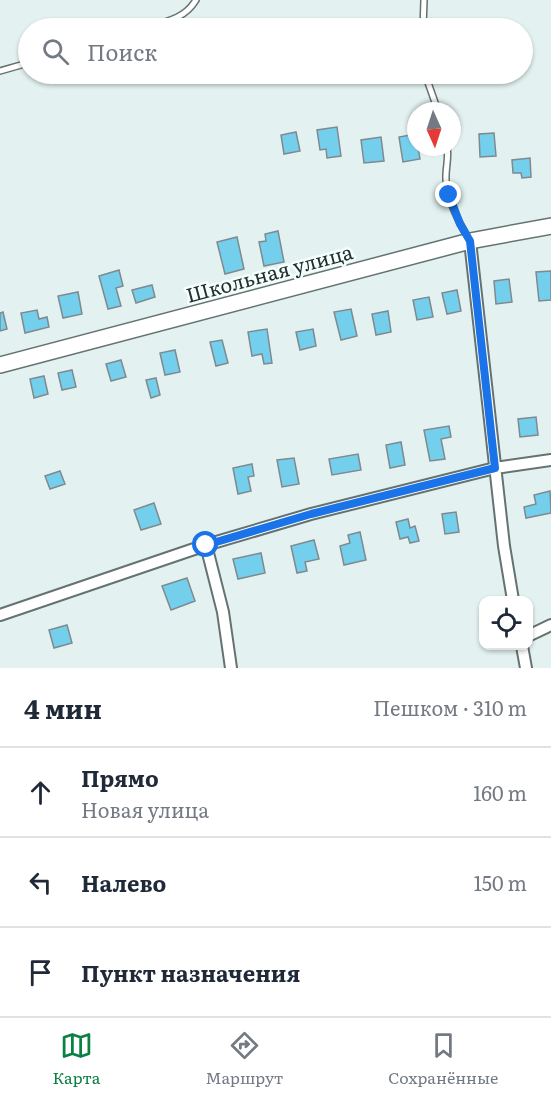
<!DOCTYPE html>
<html lang="ru">
<head>
<meta charset="utf-8">
<style>
  :root { --surface:#fff; --page:#f2f2f3; --text:#1f2937; --muted:#747a83; --line:#e0e1e3; --accent:#0b8043 }
  body { margin:0; font-family:Literata,serif; background:var(--page); color:var(--text) }
  .controls { position:absolute; right:18px; bottom:18px; display:grid; overflow:hidden; border-radius:12px; box-shadow:0 2px 4px #0004 }
  .controls button { width:54px; height:54px; display:grid; place-items:center; padding:0; border:0; border-bottom:2px solid var(--line); background:var(--surface); color:var(--text); font:30px sans-serif }
  .compass { position:absolute; left:407px; top:102px; width:54px; height:54px; border-radius:50%; background:var(--surface); box-shadow:0 2px 4px #0004; rotate:177deg }
  .stop { position:absolute; width:18px; height:18px; margin:-14px; border:4px solid #1a73e8; border-radius:50%; background:#fff }
  .stop.end { background:#1a73e8; border-color:#fff; box-shadow:0 2px 6px #0008 }
  .list { margin:0; padding:0; list-style:none }
  h2 { display:flex; justify-content:space-between; align-items:center; height:78px; margin:0; padding:0 24px; font-size:26px }
  h2 small { font-size:20px; font-weight:400; color:var(--muted) }
  .list li { display:grid; grid-template-columns:39px 1fr auto; gap:18px; align-items:center; box-sizing:border-box; height:90px; padding:0 24px; border-top:2px solid var(--line) }
  .list b { display:block; font-size:22px; white-space:nowrap }
  .list p { margin:0; font-size:20px; white-space:nowrap; color:var(--muted) }
  .list em { font-size:20px; font-style:normal; color:var(--muted) }
  .icon { flex:none; width:33px; height:33px; fill:none; stroke:currentColor; stroke-width:2; stroke-linecap:round; stroke-linejoin:round }
  .map { position:relative; flex:none; width:551px; height:668px; overflow:hidden }
  .search { position:absolute; background:var(--surface); box-shadow:0 2px 4px #0004; left:18px; right:18px; top:18px; height:66px; display:flex; align-items:center; gap:15px; box-sizing:border-box; padding:0 21px; border-radius:33px; color:var(--muted); font-size:22px }
  .sheet { height:348px; background:var(--surface) }
  nav { display:flex; justify-content:space-around; align-items:center; box-sizing:border-box; height:84px; border-top:2px solid var(--line); background:var(--surface); font-size:16px; color:var(--muted) }
  nav a { display:grid; justify-items:center; gap:3px }
  nav .on { color:var(--accent) }
  .map>svg:first-child { display:block }
</style>
</head>
<body>
<div class="map">
<svg width="551" height="668" viewBox="0 0 551 668">
  <rect width="100%" height="100%" fill="#e3f2f0"/>
  <path fill="#74cfec" stroke="#7e8a8f" stroke-width="1.5" d="M337 127 341 156 327 158 326 149 320 150 317 130Z
    M296 132 300 151 284 154 281 135Z
    M494 133 496 156 480 157 479 134Z
    M416 134V147H418L420 159 403 162 399 137Z
    M381 137 384 161 364 163 361 140Z
    M530 158 531 177 522 178 521 173H513L512 160Z
    M278 231 284 262 264 266 259 242 266 241 265 234Z
    M237 237 244 269 225 274 217 242Z
    M119 270 123 286 116 288 121 306 108 309 99 276Z
    M551 271V300L539 301 536 272Z
    M509 279 512 302 496 304 494 281Z
    M152 285 155 297 136 303 132 290Z
    M457 290 461 311 447 314 442 293Z
    M78 292 82 314 63 318 58 296Z
    M429 297 433 317 417 320 413 300Z
    M351 309 357 336 341 340 334 312Z
    M37 310 39 319 47 317 49 327 25 333 21 313Z
    M388 311 391 332 376 335 372 314Z
    M3 312 7 329 0 331V313Z
    M267 329 272 363 264 364 262 354 252 356 248 332Z
    M313 329 316 346 300 350 296 332Z
    M222 340 228 363 216 366 210 342Z
    M175 350 180 372 165 375 160 353Z
    M121 360 126 377 111 381 106 364Z
    M72 370 76 387 62 390 58 373Z
    M44 376 48 394 34 398 30 379Z
    M156 378 160 395 151 398 146 380Z
    M536 417 538 435 520 437 518 419Z
    M449 426 451 437 441 439 445 459 430 461 424 430Z
    M401 442 405 465 390 468 386 445Z
    M358 454 361 470 332 475 329 459Z
    M294 458 299 484 282 487 277 460Z
    M252 464 254 476 248 477 251 491 238 494 233 468Z
    M60 471 65 484 50 489 45 476Z
    M550 491 551 513 526 518 524 507 536 504 534 495Z
    M154 503 161 524 141 530 134 510Z
    M456 512 459 532 445 534 442 514Z
    M408 519 410 528 415 526 419 541 410 543 408 537 400 539 396 522Z
    M360 532 366 560 344 565 340 546 350 543 348 535Z
    M314 540 319 559 305 562 307 571 297 573 291 546Z
    M261 553 265 573 238 579 233 559Z
    M187 578 195 601 171 610 162 586Z
    M67 625 72 643 54 648 49 630Z"/>
  <g fill="none" stroke-linecap="round" stroke-linejoin="round">
    <defs>
      <path id="lane" d="M143 28C164 22 184 20 196 0
        M423 28 424 0
        M0 71 28 63
        M425 74 438 111
        M447 147C449 157 446 166 446 176 445 197 458 221 469 239"/>
      <path id="street" d="M470 241 504 546 513 600
        M206 545 223 612 231 668
        M0 615 206 545 311 514 495 468 551 460
        M528 636 551 625
        M522 646 526 668"/>
      <path id="secondary" d="M0 365 470 241 551 226"/>
    </defs>
    <use href="#lane" stroke="#657370" stroke-width="8"/>
    <use href="#street" stroke="#657370" stroke-width="14"/>
    <use href="#secondary" stroke="#657370" stroke-width="18"/>
    <use href="#lane" stroke="#fff" stroke-width="5"/>
    <use href="#street" stroke="#fff" stroke-width="10"/>
    <use href="#secondary" stroke="#fff" stroke-width="15"/>
  </g>
  <g fill="none" stroke-linecap="round" stroke-linejoin="round">
    <path stroke="#1a73e8" stroke-width="8" d="M206 545 311 514 495 468 470 241 460 224 449 195"/>
  </g>
  <g text-anchor="middle" dominant-baseline="central" stroke-width="5" stroke-linejoin="round" paint-order="stroke">
    <g font-size="20" fill="#272d2c" stroke="#f3fffd">
      <text transform="translate(269 272) rotate(-15)">Школьная улица</text>
    </g>
  </g>
</svg>
<div class="controls">
<button><svg class="icon" aria-label="locate" viewBox="0 0 24 24"><circle cx="12" cy="12" r="6"/><path d="M12 2v4M12 18v4M2 12h4M18 12h4"/></svg></button>
</div>
<svg class="compass" viewBox="-18 -18 36 36"><path d="M0-13l5 13h-10z" fill="#e53935"/><path d="M0 13l5-13h-10z" fill="#747a83"/></svg>
<div class="stop" style="left:206px;top:545px"></div>
<div class="stop end" style="left:449px;top:195px"></div>
<div class="search"><svg class="icon" aria-label="search" viewBox="0 0 24 24"><circle cx="10" cy="10" r="6"/><path d="M15 15l6 6"/></svg>Поиск</div>
</div>
<section class="sheet">
<h2>4 мин<small>Пешком · 310 m</small></h2>
<ul class="list">
<li><svg class="icon" aria-label="ahead" viewBox="0 0 24 24"><path d="M12 20V5M6 11l6-6 6 6"/></svg><div><b>Прямо</b><p>Новая улица</p></div><em>160 m</em></li>
<li><svg class="icon" aria-label="left" viewBox="0 0 24 24"><path d="M17 20v-9H6M10 6l-5 5 5 5"/></svg><div><b>Налево</b></div><em>150 m</em></li>
<li><svg class="icon" aria-label="arrive" viewBox="0 0 24 24"><path d="M6 21V4h12l-3 4 3 4H6"/></svg><div><b>Пункт назначения</b></div></li>
</ul>
</section>
<nav>
<a class="on"><svg class="icon" aria-label="map" viewBox="0 0 24 24"><path d="M3 6l6-2 6 2 6-2v14l-6 2-6-2-6 2zM9 4v14M15 6v14"/></svg>Карта</a>
<a><svg class="icon" aria-label="directions" viewBox="0 0 24 24"><path d="M12 3l9 9-9 9-9-9zM9 14v-3h6M13 9l2 2-2 2"/></svg>Маршрут</a>
<a><svg class="icon" aria-label="saved" viewBox="0 0 24 24"><path d="M7 4h10v16l-5-4-5 4z"/></svg>Сохранённые</a>
</nav>
</body>
</html>
